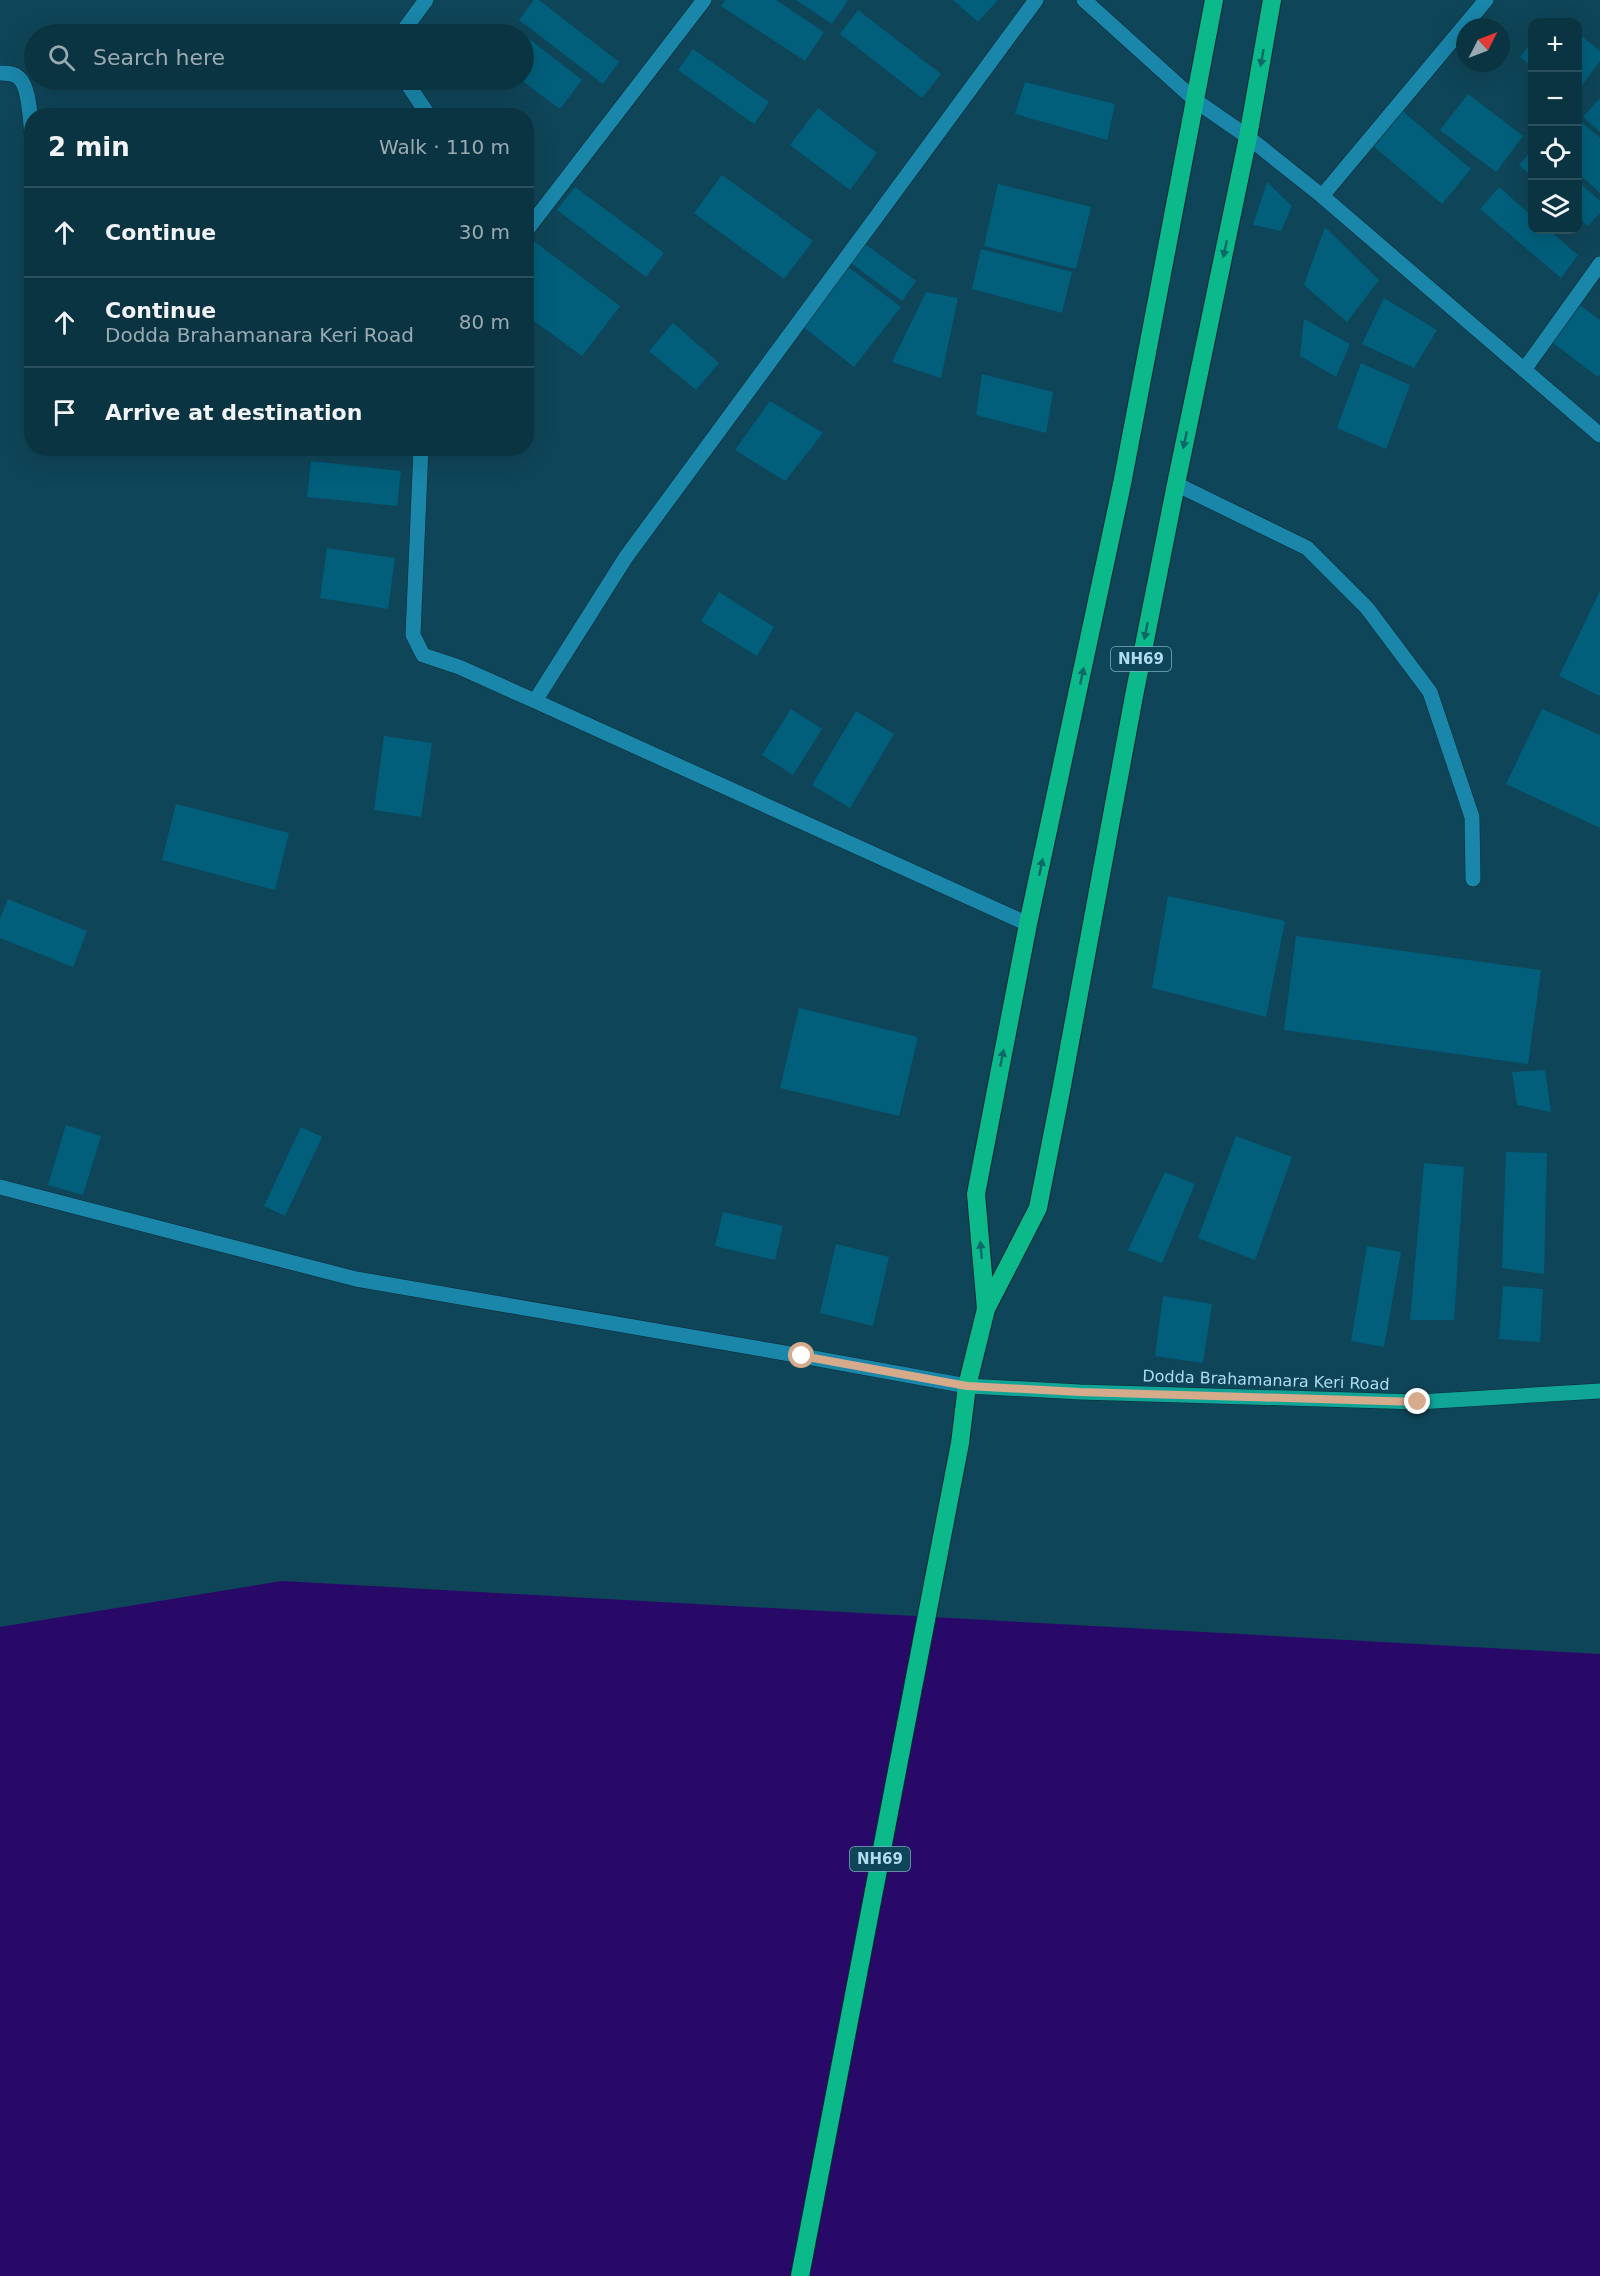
<!DOCTYPE html>
<html lang="en">
<head>
<meta charset="utf-8">
<style>
  :root { --surface:#0b3442; --page:#143c49; --text:#f1f3f6; --muted:#9aaab2; --line:#2b4f5b }
  body { margin:0; font-family:"DejaVu Sans",sans-serif; background:var(--page); color:var(--text) }
  .controls { position:absolute; right:18px; top:18px; display:grid; overflow:hidden; border-radius:12px; box-shadow:0 6px 24px #0002 }
  .controls button { width:54px; height:54px; display:grid; place-items:center; padding:0; border:0; border-bottom:2px solid var(--line); background:var(--surface); color:var(--text); font:30px sans-serif }
  .compass { position:absolute; left:1456px; top:18px; width:54px; height:54px; border-radius:50%; background:var(--surface); box-shadow:0 6px 24px #0002; rotate:48deg }
  .stop { position:absolute; width:18px; height:18px; margin:-14px; border:4px solid #d6ab8b; border-radius:50%; background:#fff }
  .stop.end { background:#d6ab8b; border-color:#fff; box-shadow:0 2px 6px #0008 }
  .list { margin:0; padding:0; list-style:none }
  h2 { display:flex; justify-content:space-between; align-items:center; height:78px; margin:0; padding:0 24px; font-size:26px }
  h2 small { font-size:20px; font-weight:400; color:var(--muted) }
  .list li { display:grid; grid-template-columns:39px 1fr auto; gap:18px; align-items:center; box-sizing:border-box; height:90px; padding:0 24px; border-top:2px solid var(--line) }
  .list b { display:block; font-size:22px; white-space:nowrap }
  .list p { margin:0; font-size:20px; white-space:nowrap; color:var(--muted) }
  .list em { font-size:20px; font-style:normal; color:var(--muted) }
  .icon { flex:none; width:33px; height:33px; fill:none; stroke:currentColor; stroke-width:2; stroke-linecap:round; stroke-linejoin:round }
  .map { position:relative; flex:none; width:1600px; height:2276px; overflow:hidden }
  .search { position:absolute; background:var(--surface); box-shadow:0 6px 24px #0002; left:24px; top:24px; width:510px; height:66px; display:flex; align-items:center; gap:15px; box-sizing:border-box; padding:0 21px; border-radius:33px; color:var(--muted); font-size:22px }
  .panel { position:absolute; background:var(--surface); box-shadow:0 6px 24px #0002; left:24px; top:108px; width:510px; height:348px; border-radius:24px }
  .map>svg:first-child { display:block }
</style>
</head>
<body>
<div class="map">
<svg width="1600" height="2276" viewBox="0 0 1600 2276">
  <rect width="100%" height="100%" fill="#0f4558"/>
  <path fill="#290968" d="M282 1581 1600 1654V2276H0V1627Z"/>
  <path fill="#015f7b" d="M534 0H539L619 62 603 84 519 20Z
    M725 0H776L824 32 805 61 721 6Z
    M796 0H848L832 24Z
    M953 0H998L978 22Z
    M858 10 941 74 922 98 840 34Z
    M1578 33 1600 51V61L1578 91Z
    M524 35 582 80 560 109 521 80H524Z
    M1532 41V67L1520 57Z
    M693 49 769 102 754 124 678 70Z
    M1025 82 1115 104 1107 140 1015 114Z
    M1468 94 1523 136 1496 172 1440 130Z
    M1600 98V132L1583 117Z
    M818 108 877 153 850 190 790 145Z
    M1400 109 1471 169 1442 204 1371 144Z
    M1578 119 1600 138V193L1578 173Z
    M1532 150V177L1519 165Z
    M722 175 813 241 784 279 694 213Z
    M1578 181 1600 201V213L1588 226 1578 217Z
    M1267 182 1292 206 1281 231 1253 225Z
    M998 184 1091 207 1076 269 984 246Z
    M575 187 664 253 646 277 557 210Z
    M1499 187 1532 216V230H1549L1578 255 1561 278 1480 209Z
    M1325 227 1379 280 1347 322 1304 285Z
    M531 239 620 306 582 356 526 315V244Z
    M865 244 916 281 902 301 851 263Z
    M981 249 1072 272 1062 313 972 289Z
    M847 266 901 307 854 367 802 326Z
    M926 292 958 298 941 378 892 362Z
    M1384 298 1437 330 1414 368 1362 344Z
    M1577 303 1600 320V374L1598 377 1549 340Z
    M1304 319 1350 344 1336 377 1300 356Z
    M673 323 719 363 696 390 649 351Z
    M1361 363 1410 385 1386 449 1337 428Z
    M982 374 1053 392 1046 433 976 415Z
    M770 401 823 433 785 481 735 450Z
    M311 461 401 471 397 506 307 497Z
    M327 548 395 558 388 609 320 598Z
    M1600 591V696L1559 676Z
    M719 592 774 627 757 656 701 621Z
    M791 709 822 729 793 775 762 755Z
    M1542 709 1600 735V828L1506 784Z
    M856 711 894 734 850 808 812 785Z
    M384 736 432 743 421 817 374 810Z
    M176 804 289 833 275 890 162 860Z
    M1168 896 1285 921 1266 1017 1152 988Z
    M8 899 87 931 73 967 0 938V919Z
    M1296 936 1541 970 1528 1064 1284 1030Z
    M799 1008 918 1037 899 1116 780 1088Z
    M1545 1070 1551 1112 1517 1105 1512 1072Z
    M66 1125 101 1136 83 1195 48 1185Z
    M301 1127 322 1137 285 1216 264 1206Z
    M1236 1136 1292 1157 1255 1260 1198 1238Z
    M1506 1152 1547 1153 1544 1274 1502 1268Z
    M1424 1163 1464 1167 1454 1320H1410Z
    M1165 1172 1195 1184 1162 1263 1128 1250Z
    M723 1212 783 1226 775 1260 715 1246Z
    M836 1244 889 1257 873 1326 820 1313Z
    M1367 1246 1401 1252 1384 1347 1351 1341Z
    M1503 1286 1543 1289 1540 1342 1499 1339Z
    M1163 1296 1212 1304 1203 1363 1155 1356Z"/>
  <g fill="none" stroke-linecap="round" stroke-linejoin="round">
    <defs>
      <path id="minor" d="M1084 0 1196 101 1248 137 1322 196 1600 435
        M401 34 426 0
        M0 73C7 73 14 73 19 78 30 87 30 121 32 135
        M405 80 429 116
        M1322 196 1486 0
        M526 231 704 0
        M1524 370 1600 264
        M421 448 413 635 423 655 459 667 535 701 1028 924
        M1176 484 1307 548 1367 608 1430 692 1472 817 1473 879
        M535 701 626 557 1036 0
        M0 1187 356 1279 802 1356 967 1386"/>
      <path id="major" d="M967 1386 1080 1392 1418 1402 1600 1391"/>
      <path id="highway" d="M986 1309 976 1194 1028 924 1122 484 1214 0
        M800 2276 960 1443 967 1386 986 1309 1038 1208 1061 1091 1134 696 1176 484 1248 137 1272 0"/>
    </defs>
    <use href="#minor" stroke="#0a2a35" stroke-width="16"/>
    <use href="#major" stroke="#0a2a35" stroke-width="16"/>
    <use href="#highway" stroke="#0a2a35" stroke-width="20"/>
    <use href="#minor" stroke="#1986aa" stroke-width="15"/>
    <use href="#major" stroke="#11a597" stroke-width="15"/>
    <use href="#highway" stroke="#0bb98a" stroke-width="18"/>
  </g>
  <defs><path id="oneway-solid" d="M-6-.8H1V-3.2L6.5 0L1 3.2V.8H-6Z" transform="scale(1.5)"/></defs>
  <g fill="#0e6867">
    <use href="#oneway-solid" transform="translate(1262 58) rotate(100)"/>
    <use href="#oneway-solid" transform="translate(1225 249) rotate(102)"/>
    <use href="#oneway-solid" transform="translate(1185 440) rotate(102)"/>
    <use href="#oneway-solid" transform="translate(1146 631) rotate(101)"/>
    <use href="#oneway-solid" transform="translate(1082 676) rotate(-78)"/>
    <use href="#oneway-solid" transform="translate(1041 867) rotate(-78)"/>
    <use href="#oneway-solid" transform="translate(1002 1058) rotate(-79)"/>
    <use href="#oneway-solid" transform="translate(981 1250) rotate(-95)"/>
  </g>
  <g fill="none" stroke-linecap="round" stroke-linejoin="round">
    <path stroke="#d6ab8b" stroke-width="8" d="M802 1356 967 1386 1080 1392 1418 1402"/>
  </g>
  <g text-anchor="middle" dominant-baseline="central" stroke-width="6" stroke-linejoin="round" paint-order="stroke">
    <g fill="#0f4558" stroke="#7faec1" stroke-width="1.5">
      <rect x="1111" y="647" width="60" height="24" rx="4.5"/>
      <rect x="850" y="1847" width="60" height="24" rx="4.5"/>
    </g>
    <g font-size="15" font-weight="bold" fill="#afdbee">
      <text x="1141" y="659">NH69</text>
      <text x="880" y="1859">NH69</text>
    </g>
    <g font-size="16" fill="#afdbee" stroke="#0f4558">
      <text transform="translate(1266 1380) rotate(2)">Dodda Brahamanara Keri Road</text>
    </g>
  </g>
</svg>
<div class="controls">
<button>+</button>
<button>−</button>
<button><svg class="icon" aria-label="locate" viewBox="0 0 24 24"><circle cx="12" cy="12" r="6"/><path d="M12 2v4M12 18v4M2 12h4M18 12h4"/></svg></button>
<button><svg class="icon" aria-label="layers" viewBox="0 0 24 24"><path d="M12 4l9 5-9 5-9-5zM3 14l9 5 9-5"/></svg></button>
</div>
<svg class="compass" viewBox="-18 -18 36 36"><path d="M0-13l5 13h-10z" fill="#e53935"/><path d="M0 13l5-13h-10z" fill="#9aaab2"/></svg>
<div class="stop" style="left:802px;top:1356px"></div>
<div class="stop end" style="left:1418px;top:1402px"></div>
<div class="search"><svg class="icon" aria-label="search" viewBox="0 0 24 24"><circle cx="10" cy="10" r="6"/><path d="M15 15l6 6"/></svg>Search here</div>
<section class="panel">
<h2>2 min<small>Walk · 110 m</small></h2>
<ul class="list">
<li><svg class="icon" aria-label="ahead" viewBox="0 0 24 24"><path d="M12 20V5M6 11l6-6 6 6"/></svg><div><b>Continue</b></div><em>30 m</em></li>
<li><svg class="icon" aria-label="ahead" viewBox="0 0 24 24"><path d="M12 20V5M6 11l6-6 6 6"/></svg><div><b>Continue</b><p>Dodda Brahamanara Keri Road</p></div><em>80 m</em></li>
<li><svg class="icon" aria-label="arrive" viewBox="0 0 24 24"><path d="M6 21V4h12l-3 4 3 4H6"/></svg><div><b>Arrive at destination</b></div></li>
</ul>
</section>
</div>
</body>
</html>
